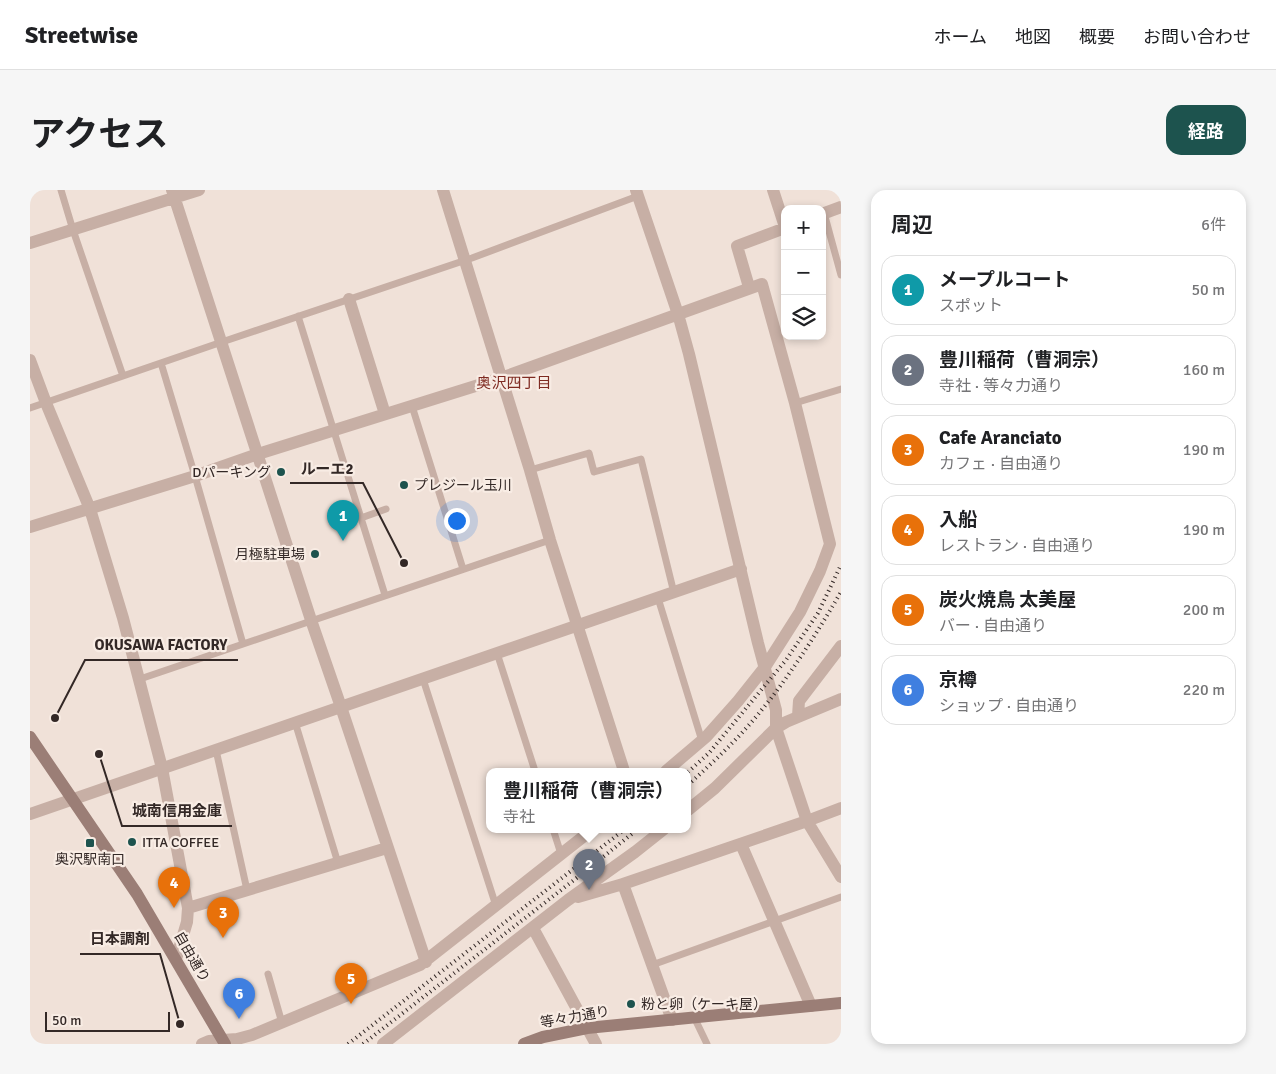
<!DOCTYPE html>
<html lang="ja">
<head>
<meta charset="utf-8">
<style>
  :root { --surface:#fff; --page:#f6f6f6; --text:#202124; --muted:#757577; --line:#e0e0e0; --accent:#1d534e }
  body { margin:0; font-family:Signika,"Noto Sans JP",sans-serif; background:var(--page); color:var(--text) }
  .controls { position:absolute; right:15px; top:15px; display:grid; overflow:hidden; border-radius:10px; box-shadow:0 2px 8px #0003 }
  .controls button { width:45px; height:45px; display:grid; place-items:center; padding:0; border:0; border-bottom:1px solid var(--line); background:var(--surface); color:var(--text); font:25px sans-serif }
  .scale { position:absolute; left:15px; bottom:12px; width:125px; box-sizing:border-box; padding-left:5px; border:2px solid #332826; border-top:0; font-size:14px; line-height:18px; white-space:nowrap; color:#332826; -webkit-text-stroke:4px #f8ece4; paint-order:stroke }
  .you { position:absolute; left:426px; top:330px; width:18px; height:18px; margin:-12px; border:4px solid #fff; border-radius:50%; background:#1a73e8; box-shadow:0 0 0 8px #1a73e833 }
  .badge { display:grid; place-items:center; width:32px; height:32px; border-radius:50%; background:var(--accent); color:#fff; font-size:16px; font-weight:700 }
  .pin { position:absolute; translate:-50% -41px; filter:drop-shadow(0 1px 2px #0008) }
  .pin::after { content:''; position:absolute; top:26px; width:18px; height:15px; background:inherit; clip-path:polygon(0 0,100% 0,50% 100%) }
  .popup { position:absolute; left:456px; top:578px; width:205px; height:65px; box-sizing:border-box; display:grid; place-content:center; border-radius:10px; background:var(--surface); filter:drop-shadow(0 1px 4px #0005); font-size:16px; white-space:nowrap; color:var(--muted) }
  .popup b { font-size:19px; color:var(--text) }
  .popup::after { content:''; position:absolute; left:50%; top:100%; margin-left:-10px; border:10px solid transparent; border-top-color:var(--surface) }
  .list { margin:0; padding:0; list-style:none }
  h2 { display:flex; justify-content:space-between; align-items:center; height:65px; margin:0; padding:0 20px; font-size:21px }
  h2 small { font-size:16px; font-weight:400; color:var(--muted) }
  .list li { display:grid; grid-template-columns:32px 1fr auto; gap:15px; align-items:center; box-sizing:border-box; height:70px; margin:0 10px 10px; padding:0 10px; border:1px solid var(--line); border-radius:15px }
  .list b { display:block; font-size:19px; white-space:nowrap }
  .list p { margin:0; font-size:16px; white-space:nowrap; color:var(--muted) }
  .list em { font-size:16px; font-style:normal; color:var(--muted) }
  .icon { flex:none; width:28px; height:28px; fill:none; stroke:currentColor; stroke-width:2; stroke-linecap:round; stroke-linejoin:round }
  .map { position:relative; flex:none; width:811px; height:854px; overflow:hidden; border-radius:15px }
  header { display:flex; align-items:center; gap:30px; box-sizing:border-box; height:70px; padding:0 25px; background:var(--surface); border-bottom:1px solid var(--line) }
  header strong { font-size:24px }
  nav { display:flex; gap:28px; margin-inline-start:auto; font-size:18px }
  .intro { display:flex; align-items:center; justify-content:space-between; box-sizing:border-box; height:120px; padding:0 30px }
  h1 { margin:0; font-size:35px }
  .button { padding:12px 22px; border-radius:15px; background:var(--accent); color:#fff; font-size:18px; font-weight:700 }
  main { display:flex; gap:30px; padding:0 30px }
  aside { flex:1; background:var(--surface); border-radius:15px; box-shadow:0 2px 8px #0003 }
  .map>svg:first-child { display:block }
</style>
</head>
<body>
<header>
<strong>Streetwise</strong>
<nav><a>ホーム</a><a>地図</a><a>概要</a><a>お問い合わせ</a></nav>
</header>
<div class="intro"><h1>アクセス</h1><a class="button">経路</a></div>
<main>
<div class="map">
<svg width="811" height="854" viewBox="0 0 811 854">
  <rect width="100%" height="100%" fill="#f0e1d8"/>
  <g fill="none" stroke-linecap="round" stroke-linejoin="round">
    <path stroke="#c7afa5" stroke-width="7" d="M31 0 43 40 93 186
      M794 23 811 85
      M268 126 355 405
      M131 173 165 286 213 454
      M765 213 811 199
      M382 216 433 379
      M0 218 186 154 442 68 608 6
      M500 280 559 263 564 282 611 269 644 403
      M331 328 356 319
      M628 408 672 551
      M467 463 505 581
      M110 489 520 350
      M393 489 466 716
      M265 532 308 673
      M186 560 217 700
      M523 639 531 664
      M622 775 811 707
      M238 784 252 833
      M664 827 677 854"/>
    <path stroke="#c7afa5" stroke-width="12" d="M142 0 281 430 311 517 396 772
      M413 0 500 280 520 350 594 581
      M606 0 648 124 659 164 728 453 746 520V538L777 631 811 687
      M743 0 755 37
      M792 24 811 17
      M0 53 169 0
      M719 97 707 56 755 38
      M319 109 355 224
      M0 170 16 213 60 319 93 428 132 578 158 718 157 732 146 769
      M0 337 165 286 228 264 471 188 732 94 765 213 800 354 790 381 770 422 735 477 708 511 676 547 636 581
      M768 526 769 511 811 456
      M658 620 685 598 746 538 756 532 811 509
      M0 624 711 379
      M711 654 781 816
      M593 694 642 830
      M548 707 593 694 777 631 811 618
      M158 718 357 658
      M503 738 566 854
      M172 854 179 851 207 849 222 845 390 775 563 639
      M353 854 538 710 605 662 634 639"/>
    <path stroke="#9b7e76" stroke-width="12" d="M0 547 107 704 195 854
      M494 854 513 847 557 838 811 813"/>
    <path stroke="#332826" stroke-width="4" stroke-dasharray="1 4" stroke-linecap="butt" d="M658 582 679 563 756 470 788 423 811 375
      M658 595C681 574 705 552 725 528 758 489 785 446 811 402
      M318 854 595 639
      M333 854 553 683 608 639"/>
  </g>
  <g fill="#1d534e" stroke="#f8ece4" stroke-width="2">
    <circle cx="251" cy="282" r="5"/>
    <circle cx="374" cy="295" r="5"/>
    <circle cx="285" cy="364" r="5"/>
    <circle cx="102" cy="652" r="5"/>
    <rect x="55" y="648" width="10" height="10" rx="2.5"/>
    <circle cx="601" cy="814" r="5"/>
  </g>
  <g text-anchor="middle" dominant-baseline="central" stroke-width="4.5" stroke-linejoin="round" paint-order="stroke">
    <g font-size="14" fill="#332826" stroke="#f8ece4" text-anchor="start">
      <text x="241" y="282" text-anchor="end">Dパーキング</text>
      <text x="384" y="295">プレジール玉川</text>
      <text x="275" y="364" text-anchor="end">月極駐車場</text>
      <text x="112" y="652">ITTA COFFEE</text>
      <text x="60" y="669" text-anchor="middle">奥沢駅南口</text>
      <text x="611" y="814">粉と卵（ケーキ屋）</text>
    </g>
    <g font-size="14" fill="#332826" stroke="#f8ece4">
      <text transform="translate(162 767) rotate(60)">自由通り</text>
      <text transform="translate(545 827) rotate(-10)">等々力通り</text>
    </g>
    <g font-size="15" fill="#7f2b22" stroke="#f8ece4">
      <text x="484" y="193">奥沢四丁目</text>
    </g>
  </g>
  <path fill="none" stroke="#332826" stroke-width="2" d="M374 373L333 293H260M25 528L55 470H208M69 564L92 636H202M150 834L130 764H50"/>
  <g fill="#332826" stroke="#f8ece4" stroke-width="2">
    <circle cx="374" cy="373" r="5"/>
    <circle cx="25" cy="528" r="5"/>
    <circle cx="69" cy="564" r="5"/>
    <circle cx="150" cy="834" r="5"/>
  </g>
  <g font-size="15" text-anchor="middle" font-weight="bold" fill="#332826" stroke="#f8ece4" stroke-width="4.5" stroke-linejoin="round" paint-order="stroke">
    <text x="297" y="284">ルーエ2</text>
    <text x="131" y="460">OKUSAWA FACTORY</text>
    <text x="147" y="626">城南信用金庫</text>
    <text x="90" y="754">日本調剤</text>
  </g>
</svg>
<div class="controls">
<button>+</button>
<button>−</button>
<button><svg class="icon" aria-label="layers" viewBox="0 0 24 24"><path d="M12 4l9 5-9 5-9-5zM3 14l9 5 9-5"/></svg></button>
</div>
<div class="scale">50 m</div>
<div class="you"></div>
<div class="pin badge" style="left:313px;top:351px;background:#0f9aa8">1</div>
<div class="pin badge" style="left:559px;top:700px;background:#6b7280">2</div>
<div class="popup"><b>豊川稲荷（曹洞宗）</b>寺社</div>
<div class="pin badge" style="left:193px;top:748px;background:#e8710a">3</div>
<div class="pin badge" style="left:144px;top:718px;background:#e8710a">4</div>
<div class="pin badge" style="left:321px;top:814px;background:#e8710a">5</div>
<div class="pin badge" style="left:209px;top:829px;background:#3f7fe0">6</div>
</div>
<aside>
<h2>周辺<small>6件</small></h2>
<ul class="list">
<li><span class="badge" style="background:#0f9aa8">1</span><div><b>メープルコート</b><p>スポット</p></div><em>50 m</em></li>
<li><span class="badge" style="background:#6b7280">2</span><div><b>豊川稲荷（曹洞宗）</b><p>寺社 · 等々力通り</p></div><em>160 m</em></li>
<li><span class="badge" style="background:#e8710a">3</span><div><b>Cafe Aranciato</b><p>カフェ · 自由通り</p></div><em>190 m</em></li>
<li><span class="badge" style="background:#e8710a">4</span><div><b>入船</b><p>レストラン · 自由通り</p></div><em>190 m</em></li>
<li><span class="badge" style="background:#e8710a">5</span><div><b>炭火焼鳥 太美屋</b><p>バー · 自由通り</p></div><em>200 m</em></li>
<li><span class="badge" style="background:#3f7fe0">6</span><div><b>京樽</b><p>ショップ · 自由通り</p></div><em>220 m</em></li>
</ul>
</aside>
</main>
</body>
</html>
